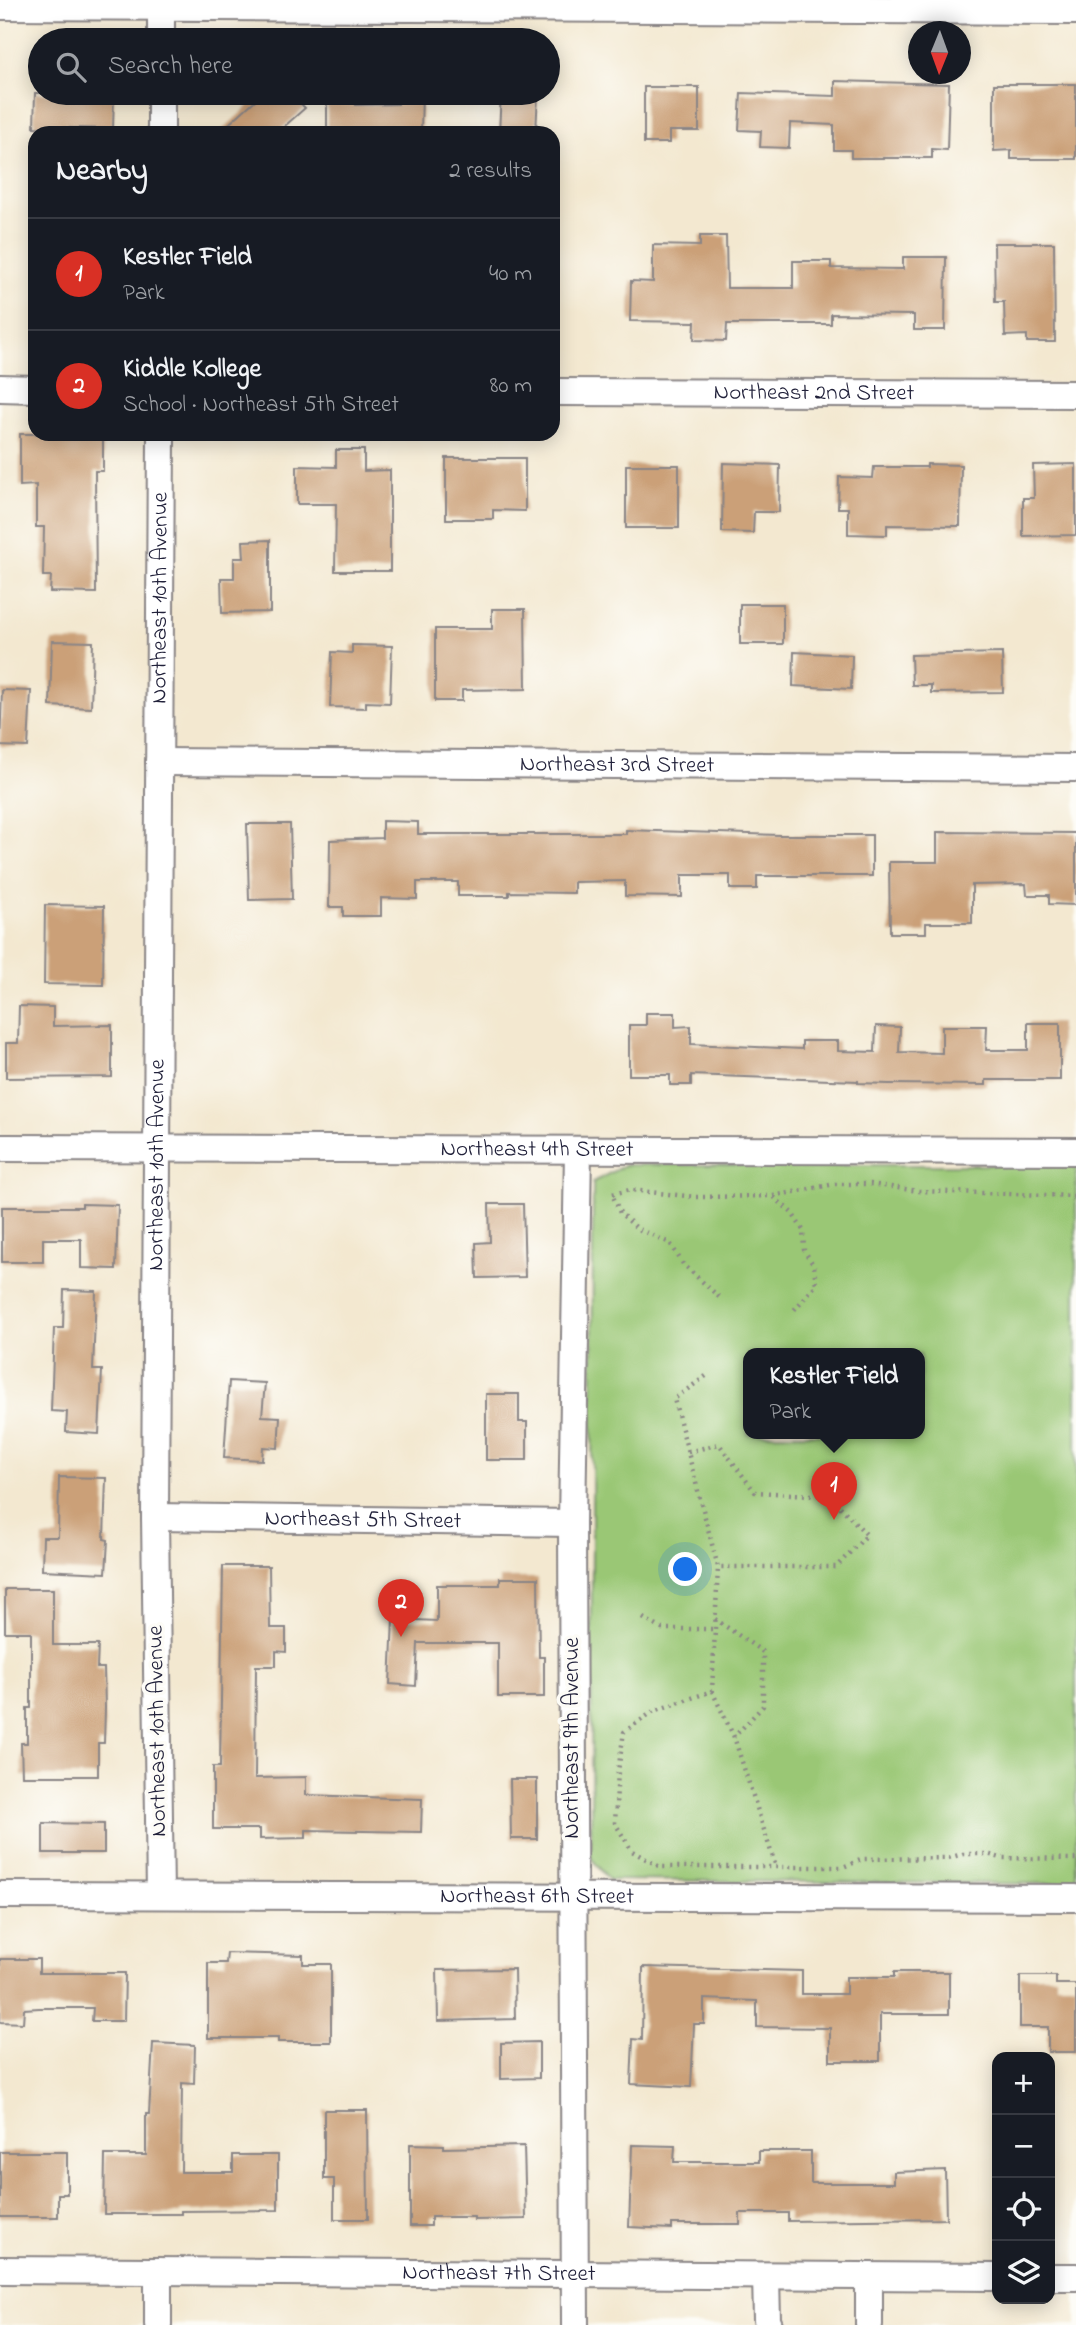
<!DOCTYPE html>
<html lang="en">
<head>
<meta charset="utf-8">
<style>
  :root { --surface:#171b24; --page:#20242c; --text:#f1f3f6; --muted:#9ea1a6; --line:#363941; --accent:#d93025 }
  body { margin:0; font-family:"Indie Flower",sans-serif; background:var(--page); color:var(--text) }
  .controls { position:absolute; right:21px; bottom:21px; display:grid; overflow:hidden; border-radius:14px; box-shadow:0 4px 18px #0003 }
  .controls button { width:63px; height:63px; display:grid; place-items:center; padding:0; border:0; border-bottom:2px solid var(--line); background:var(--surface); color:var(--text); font:35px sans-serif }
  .compass { position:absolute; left:908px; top:21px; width:63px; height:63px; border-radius:50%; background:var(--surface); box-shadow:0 4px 18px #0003; rotate:181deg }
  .you { position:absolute; left:686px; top:1570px; width:24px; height:24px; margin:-18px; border:5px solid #fff; border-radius:50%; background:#1a73e8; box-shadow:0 0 0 10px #1a73e833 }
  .badge { display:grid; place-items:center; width:46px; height:46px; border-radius:50%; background:var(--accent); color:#fff; font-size:23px; font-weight:700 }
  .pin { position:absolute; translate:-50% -58px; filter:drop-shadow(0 2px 4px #0008) }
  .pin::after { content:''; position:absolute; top:37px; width:24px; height:21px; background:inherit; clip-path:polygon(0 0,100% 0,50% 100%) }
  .popup { position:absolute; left:743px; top:1348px; width:182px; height:91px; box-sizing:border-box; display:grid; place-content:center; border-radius:14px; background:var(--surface); filter:drop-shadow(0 2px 5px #0005); font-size:23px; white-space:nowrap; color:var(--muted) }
  .popup b { font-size:26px; color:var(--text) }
  .popup::after { content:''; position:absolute; left:50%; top:100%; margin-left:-14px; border:14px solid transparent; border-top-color:var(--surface) }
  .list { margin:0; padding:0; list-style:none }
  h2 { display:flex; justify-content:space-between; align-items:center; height:91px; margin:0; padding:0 28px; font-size:30px }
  h2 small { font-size:23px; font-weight:400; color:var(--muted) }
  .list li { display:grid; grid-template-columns:46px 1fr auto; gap:21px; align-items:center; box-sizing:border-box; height:112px; padding:0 28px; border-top:2px solid var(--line) }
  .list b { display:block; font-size:26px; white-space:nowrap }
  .list p { margin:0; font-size:23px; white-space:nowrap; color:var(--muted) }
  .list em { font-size:23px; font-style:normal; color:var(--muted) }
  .icon { flex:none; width:38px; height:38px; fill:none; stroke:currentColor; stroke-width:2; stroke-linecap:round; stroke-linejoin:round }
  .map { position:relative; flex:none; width:1076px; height:2325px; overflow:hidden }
  .search { position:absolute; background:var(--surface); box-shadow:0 4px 18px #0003; left:28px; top:28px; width:532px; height:77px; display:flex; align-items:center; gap:18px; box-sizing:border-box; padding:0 24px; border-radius:38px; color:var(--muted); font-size:26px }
  .panel { position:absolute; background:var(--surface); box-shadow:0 4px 18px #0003; left:28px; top:126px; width:532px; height:315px; border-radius:21px }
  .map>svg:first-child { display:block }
</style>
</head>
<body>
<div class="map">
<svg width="1076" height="2325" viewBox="0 0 1076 2325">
  <rect width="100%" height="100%" fill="#fdfcf7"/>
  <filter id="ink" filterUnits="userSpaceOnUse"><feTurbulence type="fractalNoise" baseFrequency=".0143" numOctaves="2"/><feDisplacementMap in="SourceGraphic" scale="14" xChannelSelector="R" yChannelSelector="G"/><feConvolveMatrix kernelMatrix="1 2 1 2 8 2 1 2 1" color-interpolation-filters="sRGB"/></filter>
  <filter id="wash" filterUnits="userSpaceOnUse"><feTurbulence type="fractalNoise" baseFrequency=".00686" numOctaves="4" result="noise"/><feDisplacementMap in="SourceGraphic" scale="28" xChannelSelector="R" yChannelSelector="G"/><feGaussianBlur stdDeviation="1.57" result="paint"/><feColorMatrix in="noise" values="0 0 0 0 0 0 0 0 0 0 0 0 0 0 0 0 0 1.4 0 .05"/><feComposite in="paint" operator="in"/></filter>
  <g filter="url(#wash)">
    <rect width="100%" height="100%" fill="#f3e8d0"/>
    <path fill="#9ac774" stroke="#5e7458" stroke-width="2" fill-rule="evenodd" d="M625 1165H1076V1884L609 1880 591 1858 593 1182ZM748 1354H920V1434H748Z"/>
    <g id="blocks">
      <path fill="#cba078" d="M835 81 949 84 947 150 932 149V158H851V150H834V125L790 123 789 148 760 147 761 131 739 130 741 93 835 96Z
        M994 84H1076V159H1011V150L994 151Z
        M644 87H699V131H669V143H644Z
        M35 93H114L113 129 34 127Z
        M263 93H291L305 108 277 133H219Z
        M327 93H356V105L398 104V93H422L421 132 327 133Z
        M501 93H538L536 133H499Z
        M700 236H726L727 288H793V261H831V268L903 269V257H946L945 330H914V315L831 314V324H727L726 341 694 340 695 322 630 321 631 281 653 282V245L700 246Z
        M994 243H1054L1055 342H1027V335L1005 336 1004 302H995Z
        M20 434H103V471H95L96 593 50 592 51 576H43L44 527H36V485L20 486Z
        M336 450H364V471L390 470V571H335L336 504H297V466L336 467Z
        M446 458H525V511L493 510V519H446Z
        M723 463 780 465 779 512H754L753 533 722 532Z
        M927 464 961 465 960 526 887 525V535L848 534V508H838L839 477 873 478 874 467H927Z
        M1076 464V535L1023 536V498H1034L1033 465Z
        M626 465H679V528H626Z
        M270 540V612L222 613 221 578H234V558H244L243 541Z
        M740 604H783V644H740Z
        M492 609H525L526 689 462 690V701H435V629H492Z
        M52 641 93 642 91 708 50 706Z
        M352 645 392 646 390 703 366 702V708L330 707 332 652 352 653Z
        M794 652 852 655 851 689 793 686Z
        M1002 653 1003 692 931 693V685H912L911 655Z
        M2 690 31 691 28 747 0 746Z
        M382 821 418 822V834H626V830L780 835H872V876H757V889H730V875H682V897L625 896V881L574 882V893L509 892V896H458V882H417V899L381 898V916H343V907H329L330 840 382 838Z
        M247 824H290L292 899 249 900Z
        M937 832 1076 833V905L1049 904V895H1027L1026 884 972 885V923H926V933H890L889 862H937Z
        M45 905 104 906 103 985 44 984Z
        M19 1006 53 1007V1026L112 1025V1077L6 1078V1043H18Z
        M646 1013H675V1027L691 1026V1044L802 1049V1041H838V1051L875 1052 876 1026 900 1027 899 1052 942 1053V1026H987L986 1050H1028V1023H1060V1080H986V1085L889 1084 858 1083V1081L691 1075V1085H670V1075H629V1025H646Z
        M82 1204 118 1205 116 1269 81 1268V1239H43V1262H2V1207H82Z
        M489 1204H523L525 1277 477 1278 476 1243 490 1242Z
        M64 1290 96 1291 93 1370H102L99 1434 66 1432 67 1412 51 1411 54 1328H63Z
        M229 1381 265 1383 262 1416 280 1417 278 1448 263 1447 262 1460 224 1458Z
        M486 1394H519V1422H527V1460H486Z
        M59 1477 106 1478 104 1539 108 1540 106 1573 42 1570 43 1537H58Z
        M223 1566H269L270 1628H286V1652L276 1651V1666H256L255 1778 306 1777V1795L422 1799 421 1832 306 1830V1838L260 1839V1829H213V1767H220Z
        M500 1578H538L539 1657H544V1697H498V1643H418L416 1686 390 1684 393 1619 437 1621V1585H500Z
        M5 1589H53V1645H98L97 1668H104L105 1708 104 1743H98V1776H22L21 1743H27V1708H31V1632H5Z
        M510 1779H537V1839H511Z
        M43 1823 104 1824V1853H43Z
        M227 1953 303 1955V1964H331V2042H278V2038H208V1963H226Z
        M0 1959H39V1973H125L124 2021H92L93 2008H39L24 2009 23 2023 0 2022Z
        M643 1967 802 1971V1994H846V1977H894V1972H949V2014H880V2061H830V2028L757 2027V2001L704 1999V2024H694L691 2087 631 2084 633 2039 642 2040Z
        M514 1969 515 2019 438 2021 437 1970Z
        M1020 1976H1056V1984H1076V2052H1048V2027H1020Z
        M539 2042V2078L501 2079V2043Z
        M153 2043 195 2045 194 2084 182 2083 181 2172H233V2155H278V2210L181 2211V2214H104L105 2155H146V2114H149Z
        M324 2110H367L368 2219H334V2179H324Z
        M410 2144 444 2145V2148L524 2146 526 2219 474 2220V2217H431V2226H410Z
        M632 2145 675 2146 674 2162H759V2151H811V2183H894V2172L945 2170 946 2219 788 2221V2213H740V2224H672V2229L629 2227Z
        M0 2152H67V2194H58V2217H0Z"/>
    </g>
  </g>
  <g filter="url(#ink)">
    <use href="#blocks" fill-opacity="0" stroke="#8a8586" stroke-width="2"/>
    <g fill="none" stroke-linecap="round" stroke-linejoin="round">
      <defs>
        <g id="minor">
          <path d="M161 0V40"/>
          <path d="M0 6 1076 11"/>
          <path d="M161 133V93"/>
          <path d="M0 388 35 389"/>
          <path id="s1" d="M553 392 1076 394"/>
          <path id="s2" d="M159 762 1076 768"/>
          <path id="s3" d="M0 1148 1076 1151"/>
          <path id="s4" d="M155 1517 572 1523"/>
          <path id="s5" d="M0 1895 1076 1898"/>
          <path id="s6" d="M160 1895 155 1517 161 434"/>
          <path id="s7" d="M0 2270 997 2277"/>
          <path d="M766 2276 767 2320 769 2325"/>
          <path d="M1050 2277H1076"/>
          <path d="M158 2325V2271"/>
          <path d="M575 2325 572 1523 578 1150"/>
          <path d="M869 2325V2276"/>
        </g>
      </defs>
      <use href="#minor" stroke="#8a8586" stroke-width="30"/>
      <path stroke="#8a8586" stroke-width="4.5" stroke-dasharray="2 5" stroke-linecap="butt" d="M774 1197 792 1213 803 1230 804 1250 814 1266 816 1285 794 1310
        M719 1297 683 1264 670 1243 638 1229 620 1213 612 1194 630 1190 696 1197 773 1196 835 1184H870L919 1191 1076 1196
        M706 1376 674 1399 718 1567 712 1691 654 1711 624 1732 618 1771 615 1823 632 1851 660 1867H843L863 1859 948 1858 963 1854H987L1001 1858 1076 1859
        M688 1452 719 1444 755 1492 830 1496 867 1535 836 1567H718
        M643 1618 662 1629H715
        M715 1619 763 1652V1706L734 1737
        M712 1691 734 1737 776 1867"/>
      <use href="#minor" stroke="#fff" stroke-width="26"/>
    </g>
  </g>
  <g text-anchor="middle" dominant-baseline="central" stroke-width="7" stroke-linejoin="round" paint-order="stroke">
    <g font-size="23" fill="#22223b" stroke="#fdfcf7">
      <text stroke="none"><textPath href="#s1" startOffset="261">Northeast 2nd Street</textPath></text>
      <text stroke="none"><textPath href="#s6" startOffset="1297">Northeast 10th Avenue</textPath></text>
      <text stroke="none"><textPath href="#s2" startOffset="458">Northeast 3rd Street</textPath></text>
      <text stroke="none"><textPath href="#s3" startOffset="537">Northeast 4th Street</textPath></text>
      <text stroke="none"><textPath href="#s6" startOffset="730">Northeast 10th Avenue</textPath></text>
      <text stroke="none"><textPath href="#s4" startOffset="208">Northeast 5th Street</textPath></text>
      <text transform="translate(158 1731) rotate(-91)">Northeast 10th Avenue</text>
      <text transform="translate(572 1738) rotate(-90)">Northeast 9th Avenue</text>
      <text stroke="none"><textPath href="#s5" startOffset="537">Northeast 6th Street</textPath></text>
      <text stroke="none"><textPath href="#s7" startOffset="499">Northeast 7th Street</textPath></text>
    </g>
  </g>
</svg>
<div class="controls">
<button>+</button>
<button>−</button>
<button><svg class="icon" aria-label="locate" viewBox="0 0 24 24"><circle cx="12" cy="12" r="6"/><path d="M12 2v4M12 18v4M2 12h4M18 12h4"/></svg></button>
<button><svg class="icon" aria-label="layers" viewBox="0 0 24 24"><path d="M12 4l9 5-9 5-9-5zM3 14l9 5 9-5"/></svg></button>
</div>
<svg class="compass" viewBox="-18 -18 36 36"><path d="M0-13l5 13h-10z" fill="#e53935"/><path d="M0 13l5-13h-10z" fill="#9ea1a6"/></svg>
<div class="you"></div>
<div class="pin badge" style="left:834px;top:1520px">1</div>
<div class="popup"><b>Kestler Field</b>Park</div>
<div class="pin badge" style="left:401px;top:1637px">2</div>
<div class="search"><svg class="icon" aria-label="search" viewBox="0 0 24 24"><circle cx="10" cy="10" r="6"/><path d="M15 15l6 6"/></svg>Search here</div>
<section class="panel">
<h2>Nearby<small>2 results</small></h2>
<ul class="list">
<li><span class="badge">1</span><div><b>Kestler Field</b><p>Park</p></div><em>40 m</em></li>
<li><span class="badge">2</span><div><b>Kiddle Kollege</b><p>School · Northeast 5th Street</p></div><em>80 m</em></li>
</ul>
</section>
</div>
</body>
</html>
